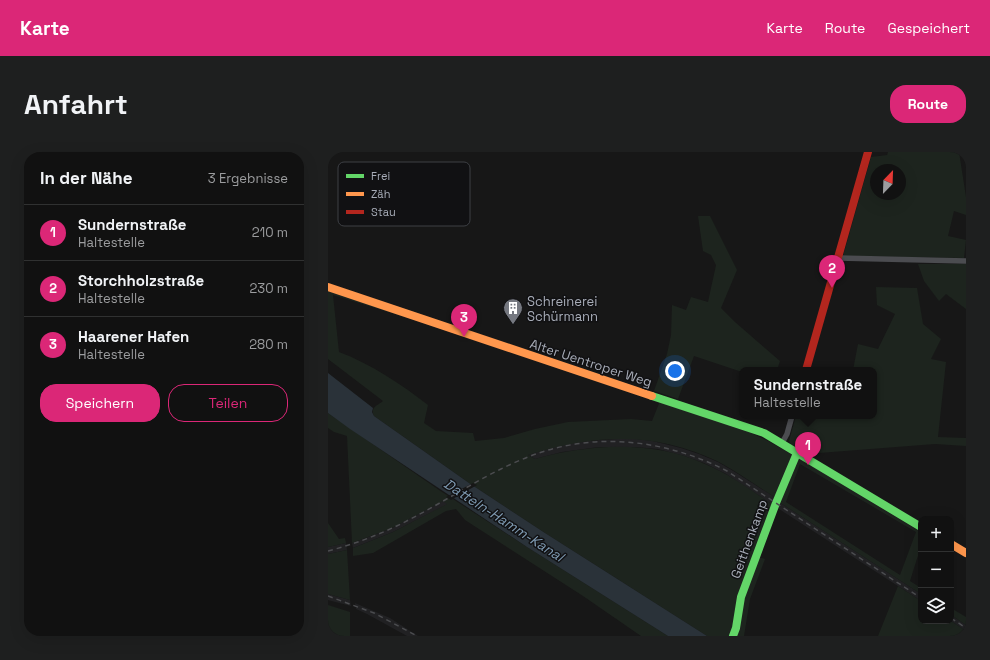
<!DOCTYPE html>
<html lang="de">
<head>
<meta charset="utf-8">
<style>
  :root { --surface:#111; --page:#1e1f1f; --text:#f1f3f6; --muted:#9c9d9f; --line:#303131; --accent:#db2777 }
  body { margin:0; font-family:"Space Grotesk",sans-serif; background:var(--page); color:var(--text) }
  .controls { position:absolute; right:12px; bottom:12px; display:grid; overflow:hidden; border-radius:8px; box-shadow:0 4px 16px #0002 }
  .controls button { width:36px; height:36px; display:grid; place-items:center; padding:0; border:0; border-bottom:1px solid var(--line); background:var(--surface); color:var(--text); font:20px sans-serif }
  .compass { position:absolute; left:542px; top:12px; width:36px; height:36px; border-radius:50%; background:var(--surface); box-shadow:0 4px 16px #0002; rotate:23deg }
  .you { position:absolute; left:347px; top:219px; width:14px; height:14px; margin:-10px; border:3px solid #fff; border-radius:50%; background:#1a73e8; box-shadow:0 0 0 6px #1a73e833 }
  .badge { display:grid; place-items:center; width:26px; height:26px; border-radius:50%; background:var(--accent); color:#fff; font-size:13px; font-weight:700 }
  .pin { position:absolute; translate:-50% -33px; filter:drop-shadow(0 1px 2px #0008) }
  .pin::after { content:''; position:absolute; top:21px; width:14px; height:12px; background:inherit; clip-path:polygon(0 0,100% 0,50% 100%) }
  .popup { position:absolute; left:411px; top:215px; width:138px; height:52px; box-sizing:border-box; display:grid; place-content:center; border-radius:8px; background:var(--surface); filter:drop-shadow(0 1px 3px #0005); font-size:13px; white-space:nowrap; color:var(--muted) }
  .popup b { font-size:15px; color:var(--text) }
  .popup::after { content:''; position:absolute; left:50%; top:100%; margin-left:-8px; border:8px solid transparent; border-top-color:var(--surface) }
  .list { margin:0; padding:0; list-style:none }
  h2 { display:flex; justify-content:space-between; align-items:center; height:52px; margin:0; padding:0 16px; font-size:17px }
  h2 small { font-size:13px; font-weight:400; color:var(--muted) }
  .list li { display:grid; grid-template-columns:26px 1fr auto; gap:12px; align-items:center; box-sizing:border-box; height:56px; padding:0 16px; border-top:1px solid var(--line) }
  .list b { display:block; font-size:15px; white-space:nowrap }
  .list p { margin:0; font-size:13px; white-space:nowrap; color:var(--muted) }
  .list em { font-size:13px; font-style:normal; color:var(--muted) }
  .actions { display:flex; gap:8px; padding:12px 16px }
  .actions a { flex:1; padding:9px 0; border:1px solid var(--accent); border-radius:16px; text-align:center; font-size:14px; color:var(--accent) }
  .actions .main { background:var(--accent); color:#fff }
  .icon { flex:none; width:22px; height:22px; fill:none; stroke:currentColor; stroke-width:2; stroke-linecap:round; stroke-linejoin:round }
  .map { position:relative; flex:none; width:638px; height:484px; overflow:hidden; border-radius:16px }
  header { display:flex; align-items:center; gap:24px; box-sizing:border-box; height:56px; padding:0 20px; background:var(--accent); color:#fff }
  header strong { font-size:19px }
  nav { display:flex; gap:22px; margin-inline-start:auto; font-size:14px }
  .intro { display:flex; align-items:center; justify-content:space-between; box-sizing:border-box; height:96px; padding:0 24px }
  h1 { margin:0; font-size:28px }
  .button { padding:10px 18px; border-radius:16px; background:var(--accent); color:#fff; font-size:14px; font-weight:700 }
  main { display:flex; gap:24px; padding:0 24px }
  aside { flex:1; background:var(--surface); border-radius:16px; box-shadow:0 4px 16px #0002 }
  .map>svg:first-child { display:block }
</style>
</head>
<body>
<header>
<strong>Karte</strong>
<nav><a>Karte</a><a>Route</a><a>Gespeichert</a></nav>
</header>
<div class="intro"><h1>Anfahrt</h1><a class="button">Route</a></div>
<main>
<aside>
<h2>In der Nähe<small>3 Ergebnisse</small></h2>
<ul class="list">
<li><span class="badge">1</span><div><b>Sundernstraße</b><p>Haltestelle</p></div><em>210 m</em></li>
<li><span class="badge">2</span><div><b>Storchholzstraße</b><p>Haltestelle</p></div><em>230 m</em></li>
<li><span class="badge">3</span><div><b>Haarener Hafen</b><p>Haltestelle</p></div><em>280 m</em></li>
</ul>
<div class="actions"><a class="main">Speichern</a><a>Teilen</a></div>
</aside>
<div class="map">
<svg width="638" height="484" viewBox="0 0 638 484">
  <rect width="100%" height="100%" fill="#171717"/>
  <path fill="#212123" d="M301 286 325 289 353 296 371 302 390 310 407 320 448 346 445 353 398 322 376 311 356 304 330 297 306 295H271L234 300 207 307 200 303 225 295 248 290Z
    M115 348 120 352 65 380 25 396 24 391 64 376Z
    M451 350 593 442V449L448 355Z
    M18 391 19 398 0 402V395Z
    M0 442 22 448 23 454 0 448Z
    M27 451 62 466 90 484H79L39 462 28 457Z
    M623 463 638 473V479L623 469Z"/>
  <path fill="#1d241e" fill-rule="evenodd" d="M560 0H631L638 45V63L626 59 620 84 638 88 636 106 515 104 543 5 559 3ZM548 18H572V42H548Z
    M370 64H382L409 118 393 156 407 170 452 209 449 218H414V220L366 204 350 247 326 239 339 202 343 183 344 153 358 158 363 145 380 150 388 113 383 103 375 99Z
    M590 112H638V157L618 142 611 149 596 129Z
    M548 135 589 136 595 172 613 187 603 207 618 210 610 285 638 286V294L607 292 478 302 467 294 463 293 461 289 468 264H546V218H525L530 192 550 197 567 162 549 153Z
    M0 139 116 177 5 143 11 200C43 212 73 232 100 253L96 271 108 279 145 281 147 289 176 286 207 277 240 270 303 267 324 269 332 249 423 281 440 289 465 303 448 346C429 334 411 321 391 310 328 279 266 282 200 303L207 307C262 292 324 288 377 312 401 322 423 338 445 353L428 404 437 407 422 447 416 484H379L217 381 141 331 46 264C42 255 49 254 55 249L0 207Z
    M0 261 111 338 199 395 340 484H313L255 444 137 368 128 357 118 359 45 401 25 404V396L65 380 119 352 115 349 64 376 24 391 19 284 6 280 0 276Z
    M470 306 593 380V394L582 429 593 436V442L451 350ZM472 312 588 380 572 423 458 350Z
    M0 371 11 387 17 386 18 391 0 395Z
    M19 398 22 448 0 442V402Z
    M570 434 593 449V469H623L638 479V484H550Z
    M0 453 22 460V484H0Z
    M623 456 638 465V473L623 463Z"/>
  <path fill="#2a3239" d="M0 221 45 256 44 260 46 264 141 331 217 381 379 484H340L199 395 22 277 0 261Z"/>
  <path fill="#171717" d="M145 331 149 333 123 348 118 345Z"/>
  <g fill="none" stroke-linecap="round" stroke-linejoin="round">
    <path stroke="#4b4c50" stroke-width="5.5" d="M510 106 638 109
      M454 291 459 282 464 264"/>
    <path stroke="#63d668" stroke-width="8" d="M324 244 436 281 593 375
      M405 484 408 476 413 445 448 351 469 301"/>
    <path stroke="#ff974d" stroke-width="8" d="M0 135 324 244
      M623 392 638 401"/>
    <path stroke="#b3261e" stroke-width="8" d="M478 218 540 0"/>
    <path stroke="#4b4c4f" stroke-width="1.5" stroke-dasharray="5 4" stroke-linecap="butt" d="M0 399C31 391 61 379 90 363 126 344 161 320 200 305 265 279 337 287 399 319L593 446
      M0 444 46 461 89 484
      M623 466 638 476"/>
  </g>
  <defs>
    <symbol id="building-pin" viewBox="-11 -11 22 30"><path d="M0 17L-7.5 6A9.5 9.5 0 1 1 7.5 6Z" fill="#757880" stroke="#111113"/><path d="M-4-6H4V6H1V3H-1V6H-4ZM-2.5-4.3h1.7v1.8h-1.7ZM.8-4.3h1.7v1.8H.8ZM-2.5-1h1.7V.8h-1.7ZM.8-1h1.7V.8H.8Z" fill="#fff"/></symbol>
  </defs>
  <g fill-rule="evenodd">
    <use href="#building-pin" x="174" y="145" width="22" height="30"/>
  </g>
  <g text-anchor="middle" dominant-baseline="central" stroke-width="3" stroke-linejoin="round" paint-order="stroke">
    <g font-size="13" fill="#a8adb8" stroke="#111113" text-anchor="start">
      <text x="199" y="149">Schreinerei<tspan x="199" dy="15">Schürmann</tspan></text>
    </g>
    <g font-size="13" fill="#a8adb8" stroke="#111113">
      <text transform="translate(263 211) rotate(18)">Alter Uentroper Weg</text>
      <text transform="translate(421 387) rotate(-70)">Geithenkamp</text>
    </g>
    <g font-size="14" font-style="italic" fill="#7f9bb3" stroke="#111113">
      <text transform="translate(176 368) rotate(33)">Datteln-Hamm-Kanal</text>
    </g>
  </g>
  <rect x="10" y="10" width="132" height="64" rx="6" fill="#111113" stroke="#3e4045" stroke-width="1"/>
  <rect x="18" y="22" width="18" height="4" fill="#63d668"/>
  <rect x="18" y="40" width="18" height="4" fill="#ff974d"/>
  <rect x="18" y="58" width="18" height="4" fill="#b3261e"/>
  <g font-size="11" fill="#a8adb8">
    <text x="43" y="28">Frei</text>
    <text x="43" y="46">Zäh</text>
    <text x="43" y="64">Stau</text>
  </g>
</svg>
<div class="controls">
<button>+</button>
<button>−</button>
<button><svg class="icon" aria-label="layers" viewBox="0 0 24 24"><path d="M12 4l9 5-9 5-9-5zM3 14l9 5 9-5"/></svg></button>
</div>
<svg class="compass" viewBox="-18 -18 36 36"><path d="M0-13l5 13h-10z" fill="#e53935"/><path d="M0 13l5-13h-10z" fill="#9c9d9f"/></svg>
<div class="you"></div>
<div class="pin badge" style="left:480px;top:313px">1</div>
<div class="popup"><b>Sundernstraße</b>Haltestelle</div>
<div class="pin badge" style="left:504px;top:136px">2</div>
<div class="pin badge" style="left:136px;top:185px">3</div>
</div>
</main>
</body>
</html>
